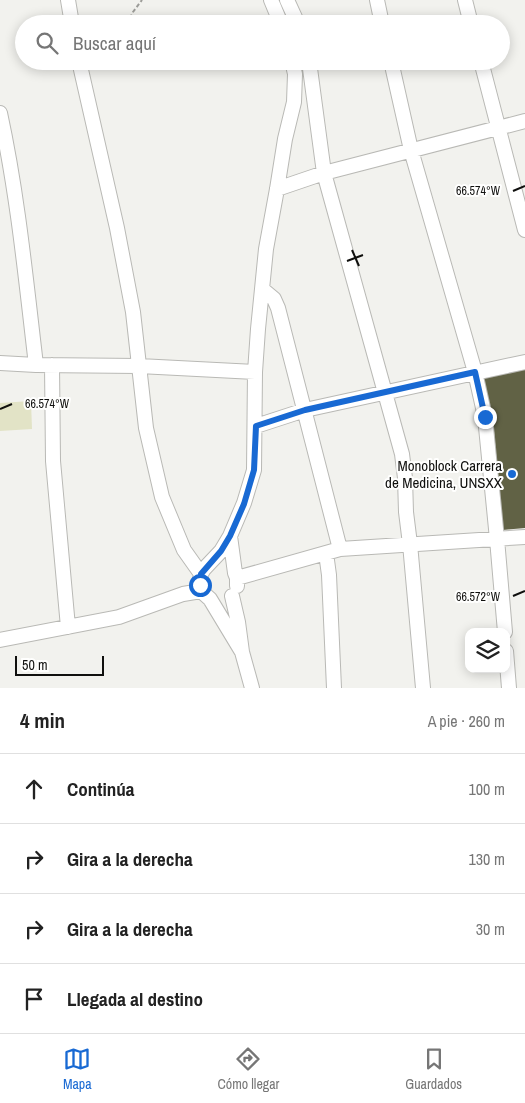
<!DOCTYPE html>
<html lang="es">
<head>
<meta charset="utf-8">
<style>
  :root { --surface:#fff; --page:#f6f6f6; --text:#222; --muted:#767676; --line:#e0e0e0; --accent:#1869d3 }
  body { margin:0; font-family:"Archivo Narrow",sans-serif; background:var(--page); color:var(--text) }
  .controls { position:absolute; right:15px; bottom:15px; display:grid; overflow:hidden; border-radius:10px; box-shadow:0 2px 12px #0003 }
  .controls button { width:45px; height:45px; display:grid; place-items:center; padding:0; border:0; border-bottom:1px solid var(--line); background:var(--surface); color:var(--text); font:25px sans-serif }
  .scale { position:absolute; left:15px; bottom:12px; width:89px; box-sizing:border-box; padding-left:5px; border:2px solid #10100e; border-top:0; font-size:14px; line-height:18px; white-space:nowrap; color:#10100e; -webkit-text-stroke:4px #fffffe; paint-order:stroke }
  .stop { position:absolute; width:15px; height:15px; margin:-11px; border:4px solid #1869d3; border-radius:50%; background:#fff }
  .stop.end { background:#1869d3; border-color:#fff; box-shadow:0 1px 5px #0008 }
  .list { margin:0; padding:0; list-style:none }
  h2 { display:flex; justify-content:space-between; align-items:center; height:65px; margin:0; padding:0 20px; font-size:21px }
  h2 small { font-size:16px; font-weight:400; color:var(--muted) }
  .list li { display:grid; grid-template-columns:32px 1fr auto; gap:15px; align-items:center; box-sizing:border-box; height:70px; padding:0 20px; border-top:1px solid var(--line) }
  .list b { display:block; font-size:19px; white-space:nowrap }
  .list em { font-size:16px; font-style:normal; color:var(--muted) }
  .icon { flex:none; width:28px; height:28px; fill:none; stroke:currentColor; stroke-width:2; stroke-linecap:round; stroke-linejoin:round }
  .map { position:relative; flex:none; width:525px; height:688px; overflow:hidden }
  .search { position:absolute; background:var(--surface); box-shadow:0 2px 12px #0003; left:15px; right:15px; top:15px; height:55px; display:flex; align-items:center; gap:12px; box-sizing:border-box; padding:0 18px; border-radius:28px; color:var(--muted); font-size:19px }
  .sheet { height:345px; background:var(--surface) }
  nav { display:flex; justify-content:space-around; align-items:center; box-sizing:border-box; height:70px; border-top:1px solid var(--line); background:var(--surface); font-size:14px; color:var(--muted) }
  nav a { display:grid; justify-items:center; gap:2px }
  nav .on { color:var(--accent) }
  .map>svg:first-child { display:block }
</style>
</head>
<body>
<div class="map">
<svg width="525" height="688" viewBox="0 0 525 688">
  <rect width="100%" height="100%" fill="#f2f2ee"/>
  <path fill="#e2e3c6" d="M31 401 32 429 0 431V403Z"/>
  <path fill="#616245" d="M525 369V528L503 530 493 420 483 377Z"/>
  <g fill="none" stroke-linecap="round" stroke-linejoin="round">
    <defs>
      <path id="minor" d="M68 0 72 24
        M271 0 281 24
        M287 0 298 24
        M377 0 382 24
        M465 0 471 24
        M79 61 117 228 133 312 146 428 162 497 184 550 201 574
        M309 61 324 173 402 454 405 478 406 512 410 544 423 688
        M391 61 411 150 475 372 485 417 497 539 505 632
        M481 61 525 230
        M0 113C18 196 26 281 36 365
        M277 189 324 173 525 121
        M262 289 274 299 278 308 340 549
        M0 363 36 365 139 366 255 372
        M52 365 53 461 68 627
        M256 426 305 410 525 362
        M230 536 235 573 237 578V586
        M326 553 329 575 334 688
        M237 578 340 549 525 537
        M232 596 238 622 242 652 252 688
        M0 640 119 617 183 594 201 591
        M506 651 509 688
        M242 652 210 599 201 591 200 579 201 574 204 569 221 551 230 536 244 503 254 470 255 372 258 329 266 249 277 189 285 139 294 102 295 74 292 61"/>
    </defs>
    <use href="#minor" stroke="#b9b9b5" stroke-width="16"/>
    <path stroke="#9c9c98" stroke-width="2" stroke-dasharray="4 2.5" stroke-linecap="butt" d="M127 24 133 12 142 0"/>
    <use href="#minor" stroke="#fff" stroke-width="14"/>
  </g>
  <g fill="none" stroke-linecap="round" stroke-linejoin="round">
    <path stroke="#1869d3" stroke-width="6" d="M200 585 201 574 221 551 230 536 244 504 254 470 256 426 305 410 475 372 485 417"/>
  </g>
  <path fill="none" stroke="#10100e" stroke-width="2" d="M513 191 525 186M352 250 359 266M347 261 363 255M0 409 12 404M513 596 525 591"/>
  <circle fill="#1869d3" stroke="#fffffe" stroke-width="2" cx="512" cy="474" r="5"/>
  <g text-anchor="middle" dominant-baseline="central" stroke-width="4" stroke-linejoin="round" paint-order="stroke">
    <g font-size="15" fill="#10100e" stroke="#fffffe" text-anchor="end">
      <text x="502" y="465">Monoblock Carrera<tspan x="502" dy="17">de Medicina, UNSXX</tspan></text>
    </g>
  </g>
  <g font-size="12" text-anchor="middle" fill="#10100e" stroke="#fffffe" stroke-width="4" stroke-linejoin="round" paint-order="stroke">
    <text x="478" y="195">66.574°W</text>
    <text x="47" y="408">66.574°W</text>
    <text x="478" y="601">66.572°W</text>
  </g>
</svg>
<div class="controls">
<button><svg class="icon" aria-label="layers" viewBox="0 0 24 24"><path d="M12 4l9 5-9 5-9-5zM3 14l9 5 9-5"/></svg></button>
</div>
<div class="scale">50 m</div>
<div class="stop" style="left:200px;top:585px"></div>
<div class="stop end" style="left:485px;top:417px"></div>
<div class="search"><svg class="icon" aria-label="search" viewBox="0 0 24 24"><circle cx="10" cy="10" r="6"/><path d="M15 15l6 6"/></svg>Buscar aquí</div>
</div>
<section class="sheet">
<h2>4 min<small>A pie · 260 m</small></h2>
<ul class="list">
<li><svg class="icon" aria-label="ahead" viewBox="0 0 24 24"><path d="M12 20V5M6 11l6-6 6 6"/></svg><div><b>Continúa</b></div><em>100 m</em></li>
<li><svg class="icon" aria-label="right" viewBox="0 0 24 24"><path d="M7 20v-9h11M14 6l5 5-5 5"/></svg><div><b>Gira a la derecha</b></div><em>130 m</em></li>
<li><svg class="icon" aria-label="right" viewBox="0 0 24 24"><path d="M7 20v-9h11M14 6l5 5-5 5"/></svg><div><b>Gira a la derecha</b></div><em>30 m</em></li>
<li><svg class="icon" aria-label="arrive" viewBox="0 0 24 24"><path d="M6 21V4h12l-3 4 3 4H6"/></svg><div><b>Llegada al destino</b></div></li>
</ul>
</section>
<nav>
<a class="on"><svg class="icon" aria-label="map" viewBox="0 0 24 24"><path d="M3 6l6-2 6 2 6-2v14l-6 2-6-2-6 2zM9 4v14M15 6v14"/></svg>Mapa</a>
<a><svg class="icon" aria-label="directions" viewBox="0 0 24 24"><path d="M12 3l9 9-9 9-9-9zM9 14v-3h6M13 9l2 2-2 2"/></svg>Cómo llegar</a>
<a><svg class="icon" aria-label="saved" viewBox="0 0 24 24"><path d="M7 4h10v16l-5-4-5 4z"/></svg>Guardados</a>
</nav>
</body>
</html>
